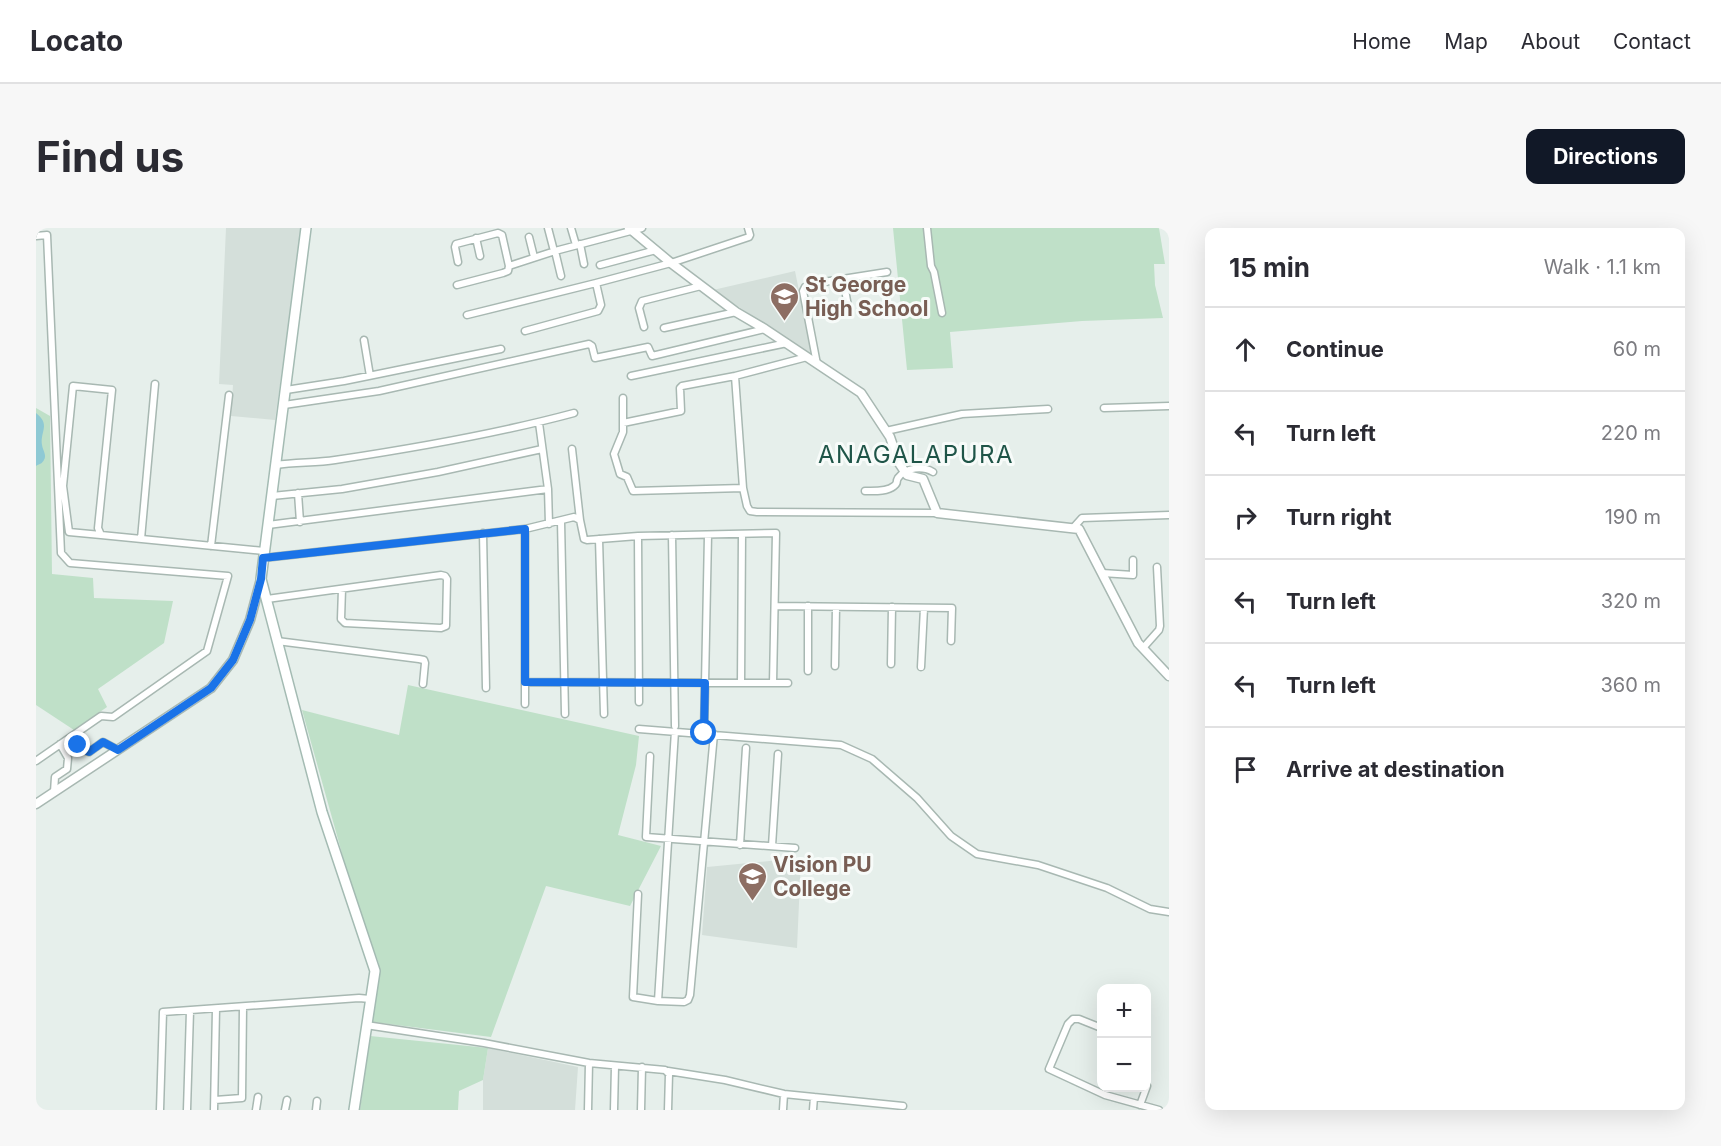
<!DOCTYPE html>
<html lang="en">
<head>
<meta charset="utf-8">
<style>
  :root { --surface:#fff; --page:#f7f7f7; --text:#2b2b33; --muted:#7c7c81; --line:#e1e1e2; --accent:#111827 }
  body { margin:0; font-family:Inter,sans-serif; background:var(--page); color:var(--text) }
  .controls { position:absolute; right:18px; bottom:18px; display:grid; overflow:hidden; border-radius:12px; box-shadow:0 6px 24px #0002 }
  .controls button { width:54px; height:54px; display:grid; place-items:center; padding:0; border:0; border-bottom:2px solid var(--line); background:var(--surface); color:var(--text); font:30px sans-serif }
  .stop { position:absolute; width:18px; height:18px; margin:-14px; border:4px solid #1a73e8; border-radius:50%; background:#fff }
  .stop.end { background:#1a73e8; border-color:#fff; box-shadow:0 2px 6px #0008 }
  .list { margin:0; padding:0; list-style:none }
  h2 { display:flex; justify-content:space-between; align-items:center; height:78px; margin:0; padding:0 24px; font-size:26px }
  h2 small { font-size:20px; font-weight:400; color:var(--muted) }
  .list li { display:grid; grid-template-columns:39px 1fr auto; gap:18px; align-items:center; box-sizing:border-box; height:84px; padding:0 24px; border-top:2px solid var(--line) }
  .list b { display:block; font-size:22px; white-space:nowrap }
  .list em { font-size:20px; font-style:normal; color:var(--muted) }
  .icon { flex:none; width:33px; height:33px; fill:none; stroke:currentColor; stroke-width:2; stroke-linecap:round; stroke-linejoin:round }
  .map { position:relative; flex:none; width:1133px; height:882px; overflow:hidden; border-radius:12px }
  header { display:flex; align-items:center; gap:36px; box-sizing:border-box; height:84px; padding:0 30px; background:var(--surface); border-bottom:2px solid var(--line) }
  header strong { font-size:28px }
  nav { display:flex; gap:33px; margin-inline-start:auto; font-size:21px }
  .intro { display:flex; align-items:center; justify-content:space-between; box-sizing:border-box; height:144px; padding:0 36px }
  h1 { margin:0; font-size:42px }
  .button { padding:15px 27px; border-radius:12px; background:var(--accent); color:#fff; font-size:21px; font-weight:700 }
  main { display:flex; gap:36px; padding:0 36px }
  aside { flex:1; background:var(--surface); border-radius:12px; box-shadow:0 6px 24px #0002 }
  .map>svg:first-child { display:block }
</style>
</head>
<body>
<header>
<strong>Locato</strong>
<nav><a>Home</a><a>Map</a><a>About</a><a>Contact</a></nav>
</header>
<div class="intro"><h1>Find us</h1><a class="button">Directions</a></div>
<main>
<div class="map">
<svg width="1133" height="882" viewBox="0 0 1133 882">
  <rect width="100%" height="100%" fill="#e6efeb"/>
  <path fill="#d4dfda" d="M190 0H266L239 192 195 188 197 157 183 156Z
    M759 43 776 127 677 62Z
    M765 630 761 720 666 707 671 639Z
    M452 820 542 839 539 882H447V852Z"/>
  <path fill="#bfe0c8" d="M857 0H1123L1129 36H1118L1119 57 1127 90 1046 93 914 104 917 140 871 142Z
    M0 180 14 188 16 346 57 350 58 370 137 373 128 415 62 461 71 479 38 502 0 477Z
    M372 457 603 508 600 537 582 607 625 618 594 678 510 658 455 809 337 794 343 736 317 665 266 482 363 507Z
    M334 808 452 820 447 852 423 863 422 882H324Z"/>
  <path fill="#8ec9d4" d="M0 185C15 197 4 203 6 217 7 223 11 227 8 232 6 236 3 236 0 238Z"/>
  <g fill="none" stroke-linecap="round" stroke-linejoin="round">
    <defs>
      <path id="minor" d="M512 0 518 23
        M535 0 540 17
        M891 0 895 38 898 44 906 85
        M0 8 11 7 25 325 34 335 192 348 171 423 77 489 65 488 0 533
        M493 9 498 29
        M440 10 444 28
        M544 16 548 36
        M519 23 525 48
        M422 34 419 19 420 16 462 5 466 7 473 38
        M564 37 620 22
        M807 51 812 78
        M421 57 467 45 472 43 473 38 519 23 606 0
        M431 87 560 55
        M608 99 603 80 606 73 665 58
        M628 100 700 84
        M489 103 562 83 565 77 560 55 635 35 713 9 714 7 712 0
        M328 112 334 148
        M781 136 767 63 769 59 775 56 851 44
        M595 148 751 115
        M699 148 707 260 711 278 714 283 721 284 901 285
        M250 162 308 153 465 121
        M587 170V204L578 226 584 246 591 249 597 263 707 260
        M248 177 343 163 553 116 556 118 559 130 612 119 616 128 729 101
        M1068 180 1133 178
        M503 195 512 261 513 296
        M587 195 645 183 644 160 646 158 699 148 771 129
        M850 203 926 186 1012 181
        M536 221 544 292
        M240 237C260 234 280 235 299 232 379 220 460 206 538 185
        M829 263C838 263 851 264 858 258 863 254 859 255 862 250 870 239 887 238 897 244
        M262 265 264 294
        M236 268 306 261 402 244 506 221
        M525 293 529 486
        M232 297 512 261
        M1037 300 1046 290 1133 287
        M489 301V476
        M447 305 450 460
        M65 307 33 304 27 258 37 158 76 162 62 300 65 307 228 323
        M636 307 639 498
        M602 308 603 474
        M105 311 119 156
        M563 311 568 486
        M175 318 193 167
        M227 330 489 301 538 289 544 292 548 311 551 312 602 308 740 305 737 455
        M1066 345 1097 347V332
        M231 371 405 347 409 348 411 351 410 398 405 400 309 395 305 391 306 361
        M739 378 916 380 915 413
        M241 413 383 431 388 432 389 435 387 456
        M1107 420 1123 402 1124 398 1121 339
        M855 436 856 379
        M799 438 800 379
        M885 439 888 380
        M772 443V378
        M489 454 752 455
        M705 455 706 306
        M603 501 805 517 836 531 881 570 915 608 941 626 1002 637 1071 660 1114 681 1133 684
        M639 503 622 773 648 774 652 772 654 767 678 506
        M668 505 672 307
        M36 508 44 521 53 524 67 514 82 522
        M614 528 610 609 759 620
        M18 564 19 549 31 541 32 530 24 516
        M704 617 710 520
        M736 618 742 526
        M602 666 597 769 622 773
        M330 797 448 815 553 835 629 842 633 846 632 882
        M1063 799 1043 791H1037L1032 796 1013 841 1069 867 1123 882
        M632 843 689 852 748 866 867 878
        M179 872 206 870 207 779
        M1104 877 1111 858
        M124 882 127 784 323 770 334 771
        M151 882 154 783
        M178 882 180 781
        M220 882 222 869
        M249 882 251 872
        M280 882 281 873
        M552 882 553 835
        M578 882 579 838
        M605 882 606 839
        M747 882 748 866
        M777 882 778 869"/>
      <path id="tertiary" d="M593 0 635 35 700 84 729 101 825 165 854 209 863 235 871 247 887 251 901 285 1043 301 1102 415 1133 448
        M0 576 175 460 197 432 214 392 225 351"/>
      <path id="secondary" d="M270 0 225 351 286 584 339 743 318 882"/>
    </defs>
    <use href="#minor" stroke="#a8b8b2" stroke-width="9"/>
    <use href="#tertiary" stroke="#a8b8b2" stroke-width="11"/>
    <use href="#secondary" stroke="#a4bbb3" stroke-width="12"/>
    <use href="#minor" stroke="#fff" stroke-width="6"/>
    <use href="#tertiary" stroke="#fff" stroke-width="8"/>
    <use href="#secondary" stroke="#fff" stroke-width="9"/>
  </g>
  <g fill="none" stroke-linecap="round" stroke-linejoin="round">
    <path stroke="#1a73e8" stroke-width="8" d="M42 517 45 520 53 524 67 514 82 522 175 460 197 432 214 392 225 351 227 330 489 301V454L669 455 668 505"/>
  </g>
  <defs>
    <symbol id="school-pin" viewBox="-11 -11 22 30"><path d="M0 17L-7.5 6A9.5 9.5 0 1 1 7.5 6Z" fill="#8d6e63" stroke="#f7fbf9"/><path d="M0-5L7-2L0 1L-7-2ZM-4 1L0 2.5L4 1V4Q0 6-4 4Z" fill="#fff"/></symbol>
  </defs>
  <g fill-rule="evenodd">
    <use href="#school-pin" x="732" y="52" width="33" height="45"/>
    <use href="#school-pin" x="700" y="632" width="33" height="45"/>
  </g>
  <g text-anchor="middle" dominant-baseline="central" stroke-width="6" stroke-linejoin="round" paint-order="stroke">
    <g font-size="21" font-weight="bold" fill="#785e54" stroke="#f7fbf9" text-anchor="start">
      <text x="769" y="56">St George<tspan x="769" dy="24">High School</tspan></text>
      <text x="737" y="636">Vision PU<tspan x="737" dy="24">College</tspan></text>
    </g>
    <g font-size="24" letter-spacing="1.5" fill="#1f5548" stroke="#f7fbf9">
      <text x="880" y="226">ANAGALAPURA</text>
    </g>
  </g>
</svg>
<div class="controls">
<button>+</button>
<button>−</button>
</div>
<div class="stop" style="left:668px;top:505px"></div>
<div class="stop end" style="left:42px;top:517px"></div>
</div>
<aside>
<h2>15 min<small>Walk · 1.1 km</small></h2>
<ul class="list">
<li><svg class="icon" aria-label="ahead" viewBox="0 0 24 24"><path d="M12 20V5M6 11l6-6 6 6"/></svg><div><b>Continue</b></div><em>60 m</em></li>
<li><svg class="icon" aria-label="left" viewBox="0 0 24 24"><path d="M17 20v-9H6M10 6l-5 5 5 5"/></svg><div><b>Turn left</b></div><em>220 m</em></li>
<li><svg class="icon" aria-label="right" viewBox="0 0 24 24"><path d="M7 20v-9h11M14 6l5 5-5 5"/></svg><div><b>Turn right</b></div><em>190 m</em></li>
<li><svg class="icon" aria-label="left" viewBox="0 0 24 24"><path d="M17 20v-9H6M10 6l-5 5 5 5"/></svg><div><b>Turn left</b></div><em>320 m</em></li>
<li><svg class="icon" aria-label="left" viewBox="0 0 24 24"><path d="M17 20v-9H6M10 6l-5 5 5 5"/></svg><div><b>Turn left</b></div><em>360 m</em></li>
<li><svg class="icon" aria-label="arrive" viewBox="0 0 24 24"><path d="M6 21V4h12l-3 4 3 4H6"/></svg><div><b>Arrive at destination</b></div></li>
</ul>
</aside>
</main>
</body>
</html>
